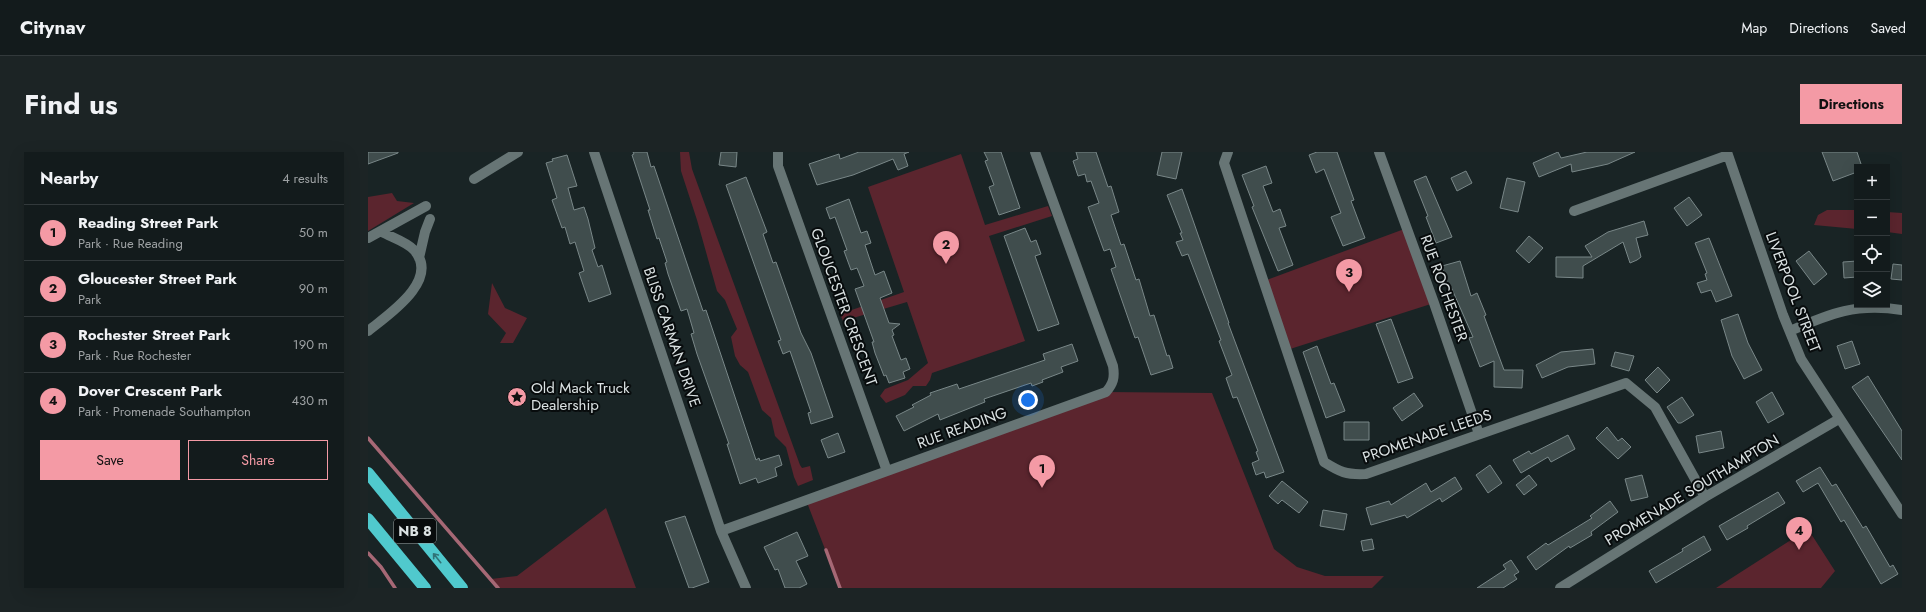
<!DOCTYPE html>
<html lang="en">
<head>
<meta charset="utf-8">
<style>
  :root { --surface:#131b1c; --page:#1c2425; --text:#f1f3f6; --muted:#9da1a3; --line:#32393b; --accent:#f49aa5 }
  body { margin:0; font-family:Jost,sans-serif; background:var(--page); color:var(--text) }
  .controls { position:absolute; right:12px; top:12px; display:grid; overflow:hidden; border-radius:0px; box-shadow:0 4px 16px #0002 }
  .controls button { width:36px; height:36px; display:grid; place-items:center; padding:0; border:0; border-bottom:1px solid var(--line); background:var(--surface); color:var(--text); font:20px sans-serif }
  .you { position:absolute; left:660px; top:248px; width:14px; height:14px; margin:-10px; border:3px solid #fff; border-radius:50%; background:#1a73e8; box-shadow:0 0 0 6px #1a73e833 }
  .badge { display:grid; place-items:center; width:26px; height:26px; border-radius:50%; background:var(--accent); color:#111; font-size:13px; font-weight:700 }
  .pin { position:absolute; translate:-50% -33px; filter:drop-shadow(0 1px 2px #0008) }
  .pin::after { content:''; position:absolute; top:21px; width:14px; height:12px; background:inherit; clip-path:polygon(0 0,100% 0,50% 100%) }
  .list { margin:0; padding:0; list-style:none }
  h2 { display:flex; justify-content:space-between; align-items:center; height:52px; margin:0; padding:0 16px; font-size:17px }
  h2 small { font-size:13px; font-weight:400; color:var(--muted) }
  .list li { display:grid; grid-template-columns:26px 1fr auto; gap:12px; align-items:center; box-sizing:border-box; height:56px; padding:0 16px; border-top:1px solid var(--line) }
  .list b { display:block; font-size:15px; white-space:nowrap }
  .list p { margin:0; font-size:13px; white-space:nowrap; color:var(--muted) }
  .list em { font-size:13px; font-style:normal; color:var(--muted) }
  .actions { display:flex; gap:8px; padding:12px 16px }
  .actions a { flex:1; padding:9px 0; border:1px solid var(--accent); border-radius:0px; text-align:center; font-size:14px; color:var(--accent) }
  .actions .main { background:var(--accent); color:#111 }
  .icon { flex:none; width:22px; height:22px; fill:none; stroke:currentColor; stroke-width:2; stroke-linecap:round; stroke-linejoin:round }
  .map { position:relative; flex:none; width:1534px; height:436px; overflow:hidden; border-radius:0px }
  header { display:flex; align-items:center; gap:24px; box-sizing:border-box; height:56px; padding:0 20px; background:var(--surface); border-bottom:1px solid var(--line) }
  header strong { font-size:19px }
  nav { display:flex; gap:22px; margin-inline-start:auto; font-size:14px }
  .intro { display:flex; align-items:center; justify-content:space-between; box-sizing:border-box; height:96px; padding:0 24px }
  h1 { margin:0; font-size:28px }
  .button { padding:10px 18px; border-radius:0px; background:var(--accent); color:#111; font-size:14px; font-weight:700 }
  main { display:flex; gap:24px; padding:0 24px }
  aside { flex:1; background:var(--surface); border-radius:0px; box-shadow:0 4px 16px #0002 }
  .map>svg:first-child { display:block }
</style>
</head>
<body>
<header>
<strong>Citynav</strong>
<nav><a>Map</a><a>Directions</a><a>Saved</a></nav>
</header>
<div class="intro"><h1>Find us</h1><a class="button">Directions</a></div>
<main>
<aside>
<h2>Nearby<small>4 results</small></h2>
<ul class="list">
<li><span class="badge">1</span><div><b>Reading Street Park</b><p>Park · Rue Reading</p></div><em>50 m</em></li>
<li><span class="badge">2</span><div><b>Gloucester Street Park</b><p>Park</p></div><em>90 m</em></li>
<li><span class="badge">3</span><div><b>Rochester Street Park</b><p>Park · Rue Rochester</p></div><em>190 m</em></li>
<li><span class="badge">4</span><div><b>Dover Crescent Park</b><p>Park · Promenade Southampton</p></div><em>430 m</em></li>
</ul>
<div class="actions"><a class="main">Save</a><a>Share</a></div>
</aside>
<div class="map">
<svg width="1534" height="436" viewBox="0 0 1534 436">
  <rect width="100%" height="100%" fill="#192425"/>
  <path fill="#5b252e" d="M312 0H321L324 17 432 313 434 316 442 314 445 328 430 334 426 325 418 295 407 284 403 266 394 258 380 220 372 213 367 204 363 185 369 177 357 148 349 139 329 68 313 19Z
    M593 2 617 73 680 54 684 64 621 84 657 189 564 221 562 228 558 234H545L537 243 518 251 512 244 517 237 540 228 560 211 539 150 475 169 472 162 536 140 500 35Z
    M24 41 29 49 46 51 0 79V45Z
    M1459 58H1489V77L1446 73 1450 63Z
    M1519 60 1534 61V82L1519 80Z
    M1039 76 1066 151 919 198 896 129Z
    M124 131 137 156 159 166 145 191H132L138 181 120 162Z
    M738 240 844 241 906 397 929 415 957 424H1016L1004 436H472L438 348Z
    M238 356 268 436H130L123 427 149 424Z
    M1440 377 1467 419 1453 436H1348Z"/>
  <g fill="none" stroke-linecap="round" stroke-linejoin="round">
    <path stroke="#a66875" stroke-width="3.5" d="M0 286 130 436
      M458 398 472 436
      M0 401 13 415 27 436"/>
  </g>
  <path fill="#404d4d" stroke="#798788" d="M0 0H30V1L0 12Z
    M265 0H279L283 15 286 14 335 159 338 158 388 308 391 306 392 309 411 303 414 313 407 316 409 324 390 331 388 326 372 332 359 292H361L329 202 323 182 326 181 319 157 313 159 300 122 297 111 299 110 291 86 289 87 280 58H282L264 3 266 2Z
    M353 0H369L368 15 351 13Z
    M491 0H541L536 2 540 14 530 18 525 7 485 23 449 33 441 12 471 2 472 7Z
    M616 0H633L652 56 631 63 621 35 626 33 617 9 620 8Z
    M708 0H728L740 35 743 34 751 60 743 63 753 93 756 92 768 128 771 127 782 164 786 163 799 204 801 203 805 216 783 223 770 185 767 186 743 117 748 115 742 97 736 99 720 55 731 51 723 29 719 30 717 22 710 24 705 9 710 7Z
    M794 0H814L808 27 789 23Z
    M949 0H969L986 48 983 49 997 86 975 94 963 65 973 61 956 17 948 21 941 3Z
    M1190 0 1193 6 1219 0H1267L1240 12 1204 20 1203 12 1171 25 1165 11Z
    M1454 0H1489L1494 15H1489V20L1465 29Z
    M199 3 209 34 200 36 206 58 216 55 220 67 227 96 224 98 230 115 234 113 243 142 221 150 211 121 216 119 207 90 202 92 197 75 194 76 184 48 189 46 178 11 185 9 184 7Z
    M898 14 904 31 895 34 905 60 912 57 918 74 911 76 925 113 910 119 884 55 886 54 874 23Z
    M1098 19 1104 31 1089 39 1083 26Z
    M1058 24 1084 85 1068 91 1058 65 1060 64 1046 29Z
    M378 25 399 80 395 82 405 111 408 110 433 181 443 201 465 265 443 272 440 261 443 260 422 199 415 202 410 189 413 188 358 33Z
    M1139 26 1157 30 1150 60 1132 56Z
    M814 37 861 171H860L916 320 898 326 896 320 888 323 884 311 891 308 888 300 890 299 869 245 865 246 858 226 864 223 851 189 853 188 820 102 814 104 808 90 815 88 812 81H814L799 43Z
    M1321 45 1334 63 1319 74 1306 56Z
    M481 47 493 81 499 79 503 91 497 93 507 123 516 119 524 141 512 146 521 171 532 172 524 178 526 183 524 184 533 208 538 206 542 217 535 220 537 226 521 231 518 223 516 224 507 201 504 190H506L487 137 496 134 489 116 483 118 476 99 479 98 467 65 462 67 458 56Z
    M1276 69 1280 83 1268 86 1273 105 1269 108 1262 111 1255 90 1215 114V126L1188 125V105H1224L1217 94 1240 80Z
    M657 76 663 90 668 88 673 102 667 104 691 172 670 179 636 84Z
    M1161 84 1175 96 1161 111 1148 99Z
    M1341 86 1364 144 1348 150 1343 138 1333 141 1329 131 1339 128 1337 122 1339 121 1327 91Z
    M1441 99 1459 122 1446 133 1428 109Z
    M1092 109 1103 144 1109 141 1118 163 1116 164 1136 218H1155L1154 236 1126 235V209L1112 215 1101 186 1105 185 1083 135 1081 136 1074 114Z
    M1489 109V125L1476 126 1475 110Z
    M1525 112 1534 113V128L1523 127Z
    M1370 162 1380 191 1394 218 1376 227 1364 204 1353 168Z
    M1023 167 1045 226 1030 231 1008 172Z
    M1484 189 1492 212 1477 217 1469 194Z
    M704 192 710 209 693 215 695 220 674 228 675 230 664 234 663 231 616 247 617 250 572 268 570 262 536 279 528 264 546 255 544 253 563 243 562 241 589 232 591 237 677 208 675 202Z
    M949 194 963 232 966 231 977 259 958 266 935 200Z
    M1225 197 1227 212 1200 215 1174 226 1168 213 1193 200Z
    M1247 200 1266 204 1261 219 1243 214Z
    M1290 215 1302 228 1289 241 1277 228Z
    M1500 224 1534 279V308L1484 235Z
    M1404 240 1416 262 1400 271 1388 250Z
    M1046 241 1055 254 1034 269 1025 256Z
    M1314 245 1326 263 1313 271H1310L1299 255Z
    M976 270H1001V288H976Z
    M1239 275 1250 289 1254 286 1263 295 1250 307 1228 286Z
    M1353 279 1356 296 1331 301 1328 284Z
    M470 281 477 300 460 306 453 288Z
    M1200 283 1207 297 1183 310 1180 305 1153 321 1145 308 1161 299 1163 302Z
    M1122 313 1134 331 1120 341 1108 323Z
    M1452 315 1464 334 1468 332 1495 376 1498 374 1522 415 1525 413 1530 422 1513 432 1476 368 1473 370 1450 331 1435 340 1428 329Z
    M1161 323 1169 333 1156 343 1148 333Z
    M1274 323 1280 345 1263 349 1257 327Z
    M1087 325 1094 337 1074 350 1072 346 1039 366 1037 363 1003 373 998 356 1021 349 1023 353 1058 331 1063 340Z
    M914 329 940 350 931 361 914 348 910 352 901 344Z
    M1410 340 1417 351 1379 374 1380 376 1359 388 1351 374Z
    M1242 349 1250 360 1223 380 1224 383 1202 396 1201 394 1168 418 1159 405 1178 391 1180 393 1224 366 1222 364Z
    M955 358 979 362 976 378 952 374Z
    M317 364 341 430 324 436H321L297 370Z
    M429 380 440 404 428 409 439 432 431 436H417L410 417 407 418 396 395Z
    M1336 384 1343 398 1288 431 1281 419 1315 399 1314 397Z
    M1004 387 1006 397 995 399 993 389Z
    M1143 408 1151 420 1146 423 1149 427 1135 436H1109L1138 417 1135 413Z"/>
  <g fill="none" stroke-linecap="round" stroke-linejoin="round">
    <path stroke="#677575" stroke-width="10" d="M226 0 353 379 378 436
      M410 0V14L519 319
      M860 0 856 11 956 310C972 320 978 323 998 322L1258 231 1287 255 1337 345
      M1011 0 1066 151 1111 282
      M1359 0 1415 163 1433 207 1534 362
      M106 27 150 0
      M1206 59 1360 3
      M0 86 58 54
      M51 106 57 80 62 67
      M0 179C20 163 73 128 46 98 39 90 23 85 14 80
      M1422 179C1463 161 1488 151 1534 158
      M353 379 738 240C745 232 747 226 745 214L667 0
      M1192 436 1337 345 1471 267"/>
    <path stroke="#50c9cd" stroke-width="12" d="M0 321 94 436
      M0 367 57 436"/>
  </g>
  <defs><path id="oneway-shaft" d="M-6 0H5M1.5-3L5.5 0L1.5 3" fill="none" stroke-width="1.6" stroke-linecap="round" stroke-linejoin="round"/></defs>
  <use stroke="#307477" href="#oneway-shaft" transform="translate(69 406) rotate(-129)"/>
  <defs>
    <symbol id="sight-disc" viewBox="-11 -11 22 22"><circle r="9.5" fill="#f49aa5" stroke="#080c0d"/><path d="M0-6L1.8-2.2L6-1.7L2.9 1.2L3.7 5.4L0 3.3L-3.7 5.4L-2.9 1.2L-6-1.7L-1.8-2.2Z" fill="#111"/></symbol>
  </defs>
  <g fill-rule="evenodd">
    <use href="#sight-disc" x="138" y="234" width="22" height="22"/>
  </g>
  <g text-anchor="middle" dominant-baseline="central" stroke-width="4" stroke-linejoin="round" paint-order="stroke">
    <rect fill="#080c0d" stroke="#9ca2a3" stroke-width="1" x="26" y="367" width="42" height="24" rx="3"/>
    <g font-size="14" font-weight="bold" fill="#dbe2e3">
      <text x="47" y="379">NB 8</text>
    </g>
    <g font-size="15" fill="#dbe2e3" stroke="#080c0d">
      <text transform="translate(1076 136) rotate(70)">RUE ROCHESTER</text>
      <text transform="translate(1425 140) rotate(69)">LIVERPOOL STREET</text>
      <text transform="translate(476 155) rotate(70)">GLOUCESTER CRESCENT</text>
      <text transform="translate(304 185) rotate(71)">BLISS CARMAN DRIVE</text>
      <text transform="translate(594 276) rotate(-20)">RUE READING</text>
      <text transform="translate(1059 284) rotate(-19)">PROMENADE LEEDS</text>
      <text transform="translate(1324 338) rotate(-31)">PROMENADE SOUTHAMPTON</text>
    </g>
    <g font-size="15" fill="#dbe2e3" stroke="#080c0d" text-anchor="start">
      <text x="163" y="236">Old Mack Truck<tspan x="163" dy="17">Dealership</tspan></text>
    </g>
  </g>
</svg>
<div class="controls">
<button>+</button>
<button>−</button>
<button><svg class="icon" aria-label="locate" viewBox="0 0 24 24"><circle cx="12" cy="12" r="6"/><path d="M12 2v4M12 18v4M2 12h4M18 12h4"/></svg></button>
<button><svg class="icon" aria-label="layers" viewBox="0 0 24 24"><path d="M12 4l9 5-9 5-9-5zM3 14l9 5 9-5"/></svg></button>
</div>
<div class="you"></div>
<div class="pin badge" style="left:674px;top:336px">1</div>
<div class="pin badge" style="left:578px;top:112px">2</div>
<div class="pin badge" style="left:981px;top:140px">3</div>
<div class="pin badge" style="left:1431px;top:398px">4</div>
</div>
</main>
</body>
</html>
